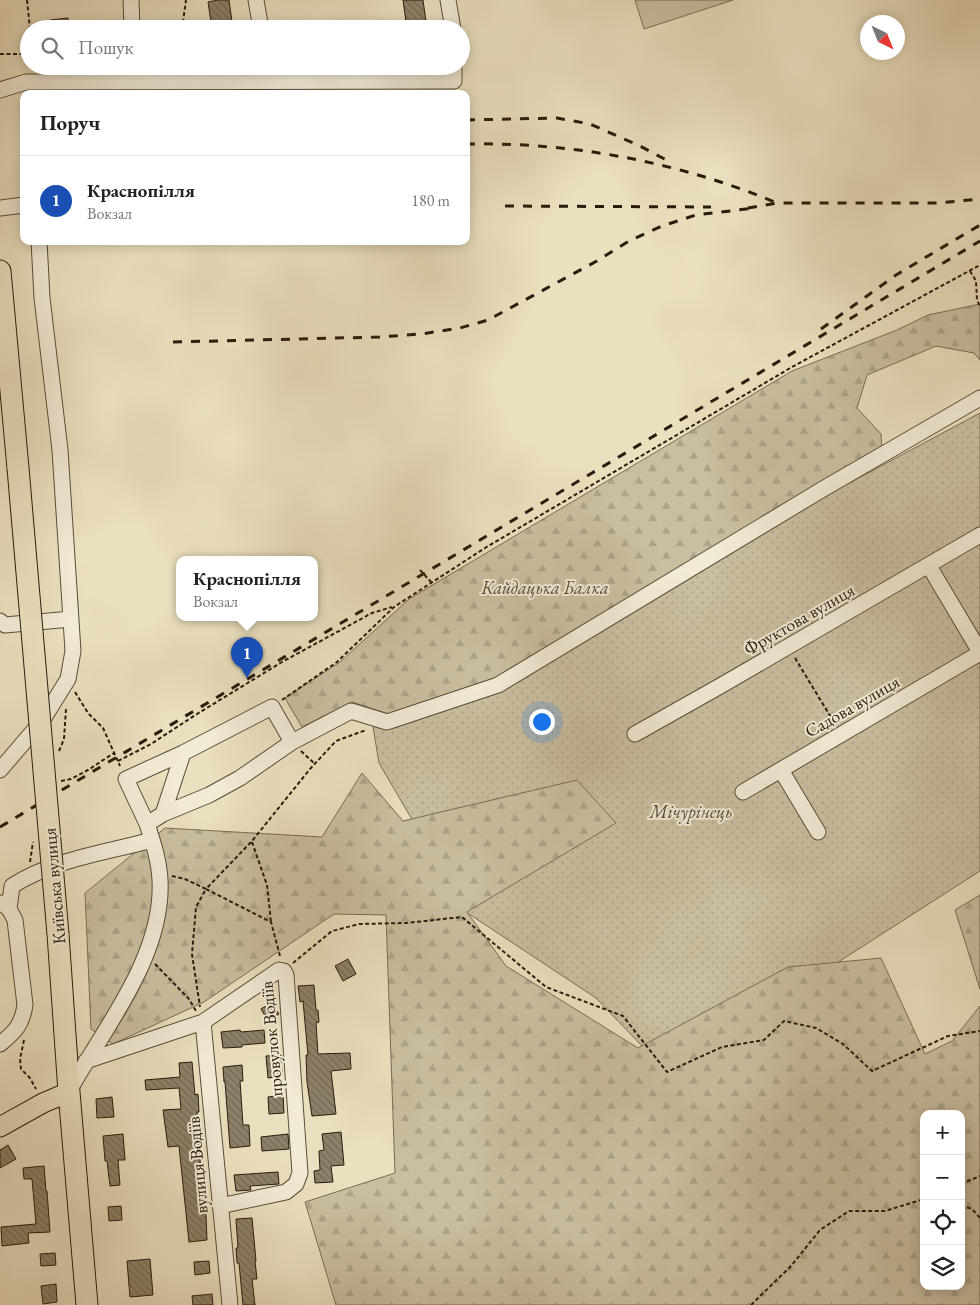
<!DOCTYPE html>
<html lang="uk">
<head>
<meta charset="utf-8">
<style>
  :root { --surface:#fff; --page:#f6f6f6; --text:#222; --muted:#767676; --line:#e0e0e0; --accent:#0b8043 }
  body { margin:0; font-family:"EB Garamond",serif; background:var(--page); color:var(--text) }
  .controls { position:absolute; right:15px; bottom:15px; display:grid; overflow:hidden; border-radius:10px; box-shadow:0 2px 12px #0003 }
  .controls button { width:45px; height:45px; display:grid; place-items:center; padding:0; border:0; border-bottom:1px solid var(--line); background:var(--surface); color:var(--text); font:25px sans-serif }
  .compass { position:absolute; left:860px; top:15px; width:45px; height:45px; border-radius:50%; background:var(--surface); box-shadow:0 2px 12px #0003; rotate:137deg }
  .you { position:absolute; left:541px; top:721px; width:18px; height:18px; margin:-12px; border:4px solid #fff; border-radius:50%; background:#1a73e8; box-shadow:0 0 0 8px #1a73e833 }
  .badge { display:grid; place-items:center; width:32px; height:32px; border-radius:50%; background:var(--accent); color:#fff; font-size:16px; font-weight:700 }
  .pin { position:absolute; translate:-50% -41px; filter:drop-shadow(0 1px 2px #0008) }
  .pin::after { content:''; position:absolute; top:26px; width:18px; height:15px; background:inherit; clip-path:polygon(0 0,100% 0,50% 100%) }
  .popup { position:absolute; left:176px; top:556px; width:142px; height:65px; box-sizing:border-box; display:grid; place-content:center; border-radius:10px; background:var(--surface); filter:drop-shadow(0 1px 4px #0005); font-size:16px; white-space:nowrap; color:var(--muted) }
  .popup b { font-size:19px; color:var(--text) }
  .popup::after { content:''; position:absolute; left:50%; top:100%; margin-left:-10px; border:10px solid transparent; border-top-color:var(--surface) }
  .list { margin:0; padding:0; list-style:none }
  h2 { display:flex; justify-content:space-between; align-items:center; height:65px; margin:0; padding:0 20px; font-size:21px }
  h2 small { font-size:16px; font-weight:400; color:var(--muted) }
  .list li { display:grid; grid-template-columns:32px 1fr auto; gap:15px; align-items:center; box-sizing:border-box; height:90px; padding:0 20px; border-top:1px solid var(--line) }
  .list b { display:block; font-size:19px; white-space:nowrap }
  .list p { margin:0; font-size:16px; white-space:nowrap; color:var(--muted) }
  .list em { font-size:16px; font-style:normal; color:var(--muted) }
  .icon { flex:none; width:28px; height:28px; fill:none; stroke:currentColor; stroke-width:2; stroke-linecap:round; stroke-linejoin:round }
  .map { position:relative; flex:none; width:980px; height:1305px; overflow:hidden }
  .search { position:absolute; background:var(--surface); box-shadow:0 2px 12px #0003; left:20px; top:20px; width:450px; height:55px; display:flex; align-items:center; gap:12px; box-sizing:border-box; padding:0 18px; border-radius:28px; color:var(--muted); font-size:19px }
  .panel { position:absolute; background:var(--surface); box-shadow:0 2px 12px #0003; left:20px; top:90px; width:450px; height:155px; border-radius:10px }
  .map>svg:first-child { display:block }
</style>
</head>
<body>
<div class="map">
<svg width="980" height="1305" viewBox="0 0 980 1305">
  <defs>
    <pattern id="green-dots" width="8" height="8" patternUnits="userSpaceOnUse" patternTransform="scale(1.25)"><rect width="8" height="8" fill="#c9bea0"/><path d="M2 2h.1M6 6h.1" fill="none" stroke="#ada389" stroke-width="1.8" stroke-linecap="round"/></pattern>
    <pattern id="forest-firs" width="22" height="20" patternUnits="userSpaceOnUse" patternTransform="scale(1.25)"><rect width="22" height="20" fill="#c9bea0"/><path d="M5 1l3.5 6h-7zM16 11l3.5 6h-7z" fill="#ada389"/></pattern>
    <pattern id="building-back-hatch" width="6" height="6" patternUnits="userSpaceOnUse" patternTransform="scale(1.25)"><rect width="6" height="6" fill="#8d8169"/><path d="M-1 5l2 2M0 0l6 6M5-1l2 2" fill="none" stroke="#736955"/></pattern>
  </defs>
  <rect width="100%" height="100%" fill="#eadfbe"/>
  <filter id="stains"><feTurbulence type="fractalNoise" baseFrequency=".004" numOctaves="4"/><feColorMatrix values="0 0 0 0 .2 0 0 0 0 .09 0 0 0 0 .02 0 0 0 .5 -.17"/></filter>
  <radialGradient id="worn" r=".72"><stop offset=".6" stop-color="#630" stop-opacity="0"/><stop offset="1" stop-color="#630" stop-opacity=".3"/></radialGradient>
  <path fill="url(#green-dots)" stroke="#796c56" d="M980 413V871L667 1072 596 998 466 912 379 763 373 727 496 686 741 541Z"/>
  <path fill="url(#forest-firs)" stroke="#796c56" fill-rule="evenodd" d="M980 304V360L974 353 936 346 867 375 857 408 881 434 882 451 477 690 406 720 352 702 302 727 285 698 340 662 409 599 792 371 897 330 928 315Z
    M362 773 403 821 577 780 616 823 467 912 506 966 638 1048 788 967 881 958 925 1054 952 1041 980 1006V1305H336L305 1202 395 1173 386 915 334 914 204 1002 113 1044 91 1029 85 893 165 828 322 837ZM924 1114H961V1286H924Z
    M980 895V989L955 910Z"/>
  <path fill="#c9bea0" stroke="#796c56" d="M635 0H733L644 29Z"/>
  <path fill="url(#building-back-hatch)" stroke="#291b0d" d="M218 0H229L233 29H212L208 2Z
    M403 0H423L427 29H407Z
    M68 18 69 29H51L50 20Z
    M348 959 356 974 343 981 335 966Z
    M314 985 316 1010H318L319 1022 316 1023 318 1054 350 1053 351 1069 331 1071 336 1114 312 1116 307 1082 306 1055H308L303 1001 300 1002 298 986Z
    M271 1003 279 1014 268 1021 261 1009Z
    M240 1030 241 1032 264 1030 265 1043 242 1045V1047L223 1048 221 1032Z
    M281 1055 282 1076 268 1078 266 1056Z
    M192 1062 195 1095 198 1094 199 1112H197L200 1143 199 1144 202 1191H205L207 1240 189 1242 179 1146 168 1147 163 1110 181 1109 179 1088 146 1090 145 1080 180 1077 179 1063Z
    M242 1065 243 1081H240L243 1125H249L250 1146 230 1148 225 1082H224L223 1067Z
    M283 1095 284 1113 269 1114 268 1097Z
    M112 1097 114 1117 97 1118 96 1099Z
    M341 1132 344 1165 331 1166 333 1182 315 1183 314 1171 320 1170 319 1151 324 1150 322 1134Z
    M123 1134 125 1160H118L120 1185 110 1186 107 1161H105L103 1136Z
    M288 1134 289 1149 262 1151 261 1137Z
    M8 1145 16 1159 0 1168V1150Z
    M44 1166 46 1191H47L50 1232 28 1233 29 1243 2 1246 1 1227 36 1224 32 1179H24L23 1168Z
    M278 1172 279 1184 250 1186 251 1190 236 1191 234 1175Z
    M121 1206 122 1220 109 1221 108 1207Z
    M252 1218 256 1261H255L257 1279H252L255 1305H243L239 1263H237L236 1248H238L236 1219Z
    M55 1253 56 1265 41 1266 40 1254Z
    M150 1259 153 1295 130 1297 127 1261Z
    M209 1261 210 1273 195 1275 194 1262Z
    M56 1284 57 1302 43 1304 41 1286Z
    M212 1294 213 1305H193L192 1296Z"/>
  <g fill="none" stroke-linecap="round" stroke-linejoin="round">
    <defs>
      <path id="minor" d="M131 0 132 29
        M256 0 261 29
        M448 0 453 29
        M268 66 270 81
        M0 90 26 82 454 81V66
        M0 208 24 205
        M929 566 980 652
        M0 621 5 625 71 619
        M635 734 722 685 980 535
        M0 770 42 721 68 679 73 651 60 450 42 298 39 241
        M781 770 818 832
        M743 792 980 653
        M163 814 183 753
        M147 824 126 779 183 753 272 707 292 742
        M9 909 12 886C54 859 105 853 152 840
        M203 1022 230 1305
        M0 1044C15 1032 22 1025 25 1005L15 920 9 909 2 903
        M86 1061 203 1022 279 970 284 971 286 975 300 1173 296 1184 286 1192 220 1206
        M69 1091C104 1028 164 956 160 880 159 860 153 842 147 824L163 814 209 795 240 778 292 742 351 711 387 722 498 685 823 489 980 398"/>
      <path id="major" d="M0 1127 43 1103 69 1092"/>
      <path id="highway" d="M0 271 18 468
        M58 934 69 1092 87 1305"/>
    </defs>
    <use href="#minor" stroke="#594c39" stroke-width="17"/>
    <use href="#major" stroke="#291b0d" stroke-width="21"/>
    <use href="#highway" stroke="#291b0d" stroke-width="23"/>
    <path stroke="#291b0d" stroke-width="2" stroke-dasharray="4 2.5" stroke-linecap="butt" d="M27 0 30 29
      M182 29 186 0
      M0 54H29
      M970 271 976 281 977 300 980 306
      M420 570 432 583
      M795 658 835 724
      M75 692 88 713 103 728 120 766
      M282 700 337 662 394 607 485 548 792 367 980 265
      M59 751 64 739 66 709
      M301 751 315 764
      M118 761 151 744 197 714 282 662 372 613 392 607
      M61 781 71 779 88 770 114 753
      M252 842 267 885 271 922
      M30 862 33 842
      M172 876 185 879 206 889 196 907 192 954 200 1007
      M280 956 271 922 206 889 252 841 310 769 336 741 366 730
      M293 963 332 931 359 924 406 923 462 917 546 987 623 1016 667 1072 722 1047 764 1040 784 1021 816 1028 843 1044 872 1071 948 1036 980 1031
      M155 964 189 999 196 1011
      M24 1040 20 1059 21 1069 30 1078 36 1089
      M961 1184 980 1176
      M961 1205 972 1209 980 1218
      M751 1305 791 1266 820 1230 849 1211H885L924 1199"/>
    <use href="#minor" stroke="#f1ead5" stroke-width="15"/>
    <use href="#major" stroke="#eadfbe" stroke-width="19"/>
    <use href="#highway" stroke="#eadfbe" stroke-width="21"/>
    <path stroke="#291b0d" stroke-width="3" stroke-dasharray="9 9" stroke-linecap="butt" d="M466 120 557 118 590 124 640 146 672 163
      M466 144C573 142 679 162 777 203
      M505 206 711 207
      M748 208 777 203H938L980 199
      M821 329 896 275 980 225
      M173 342 379 337 421 334 460 328 488 320 595 262 629 241 662 226 696 215 755 208
      M0 827 980 241"/>
    <defs>
      <path id="highway-bridge" d="M18 468 58 934"/>
    </defs>
    <use href="#highway-bridge" stroke="#291b0d" stroke-width="23" stroke-linecap="butt"/>
    <use href="#highway-bridge" stroke="#eadfbe" stroke-width="21"/>
  </g>
  <g text-anchor="middle" dominant-baseline="central" stroke-width="4" stroke-linejoin="round" paint-order="stroke">
    <g font-size="18" font-style="italic" fill="#594c39" stroke="#f1ead5">
      <text x="545" y="587">Кайдацька Балка</text>
      <text x="691" y="811">Мічурінець</text>
    </g>
    <g font-size="18" fill="#291b0d" stroke="#f1ead5">
      <text transform="translate(799 619) rotate(-30)">Фруктова вулиця</text>
      <text transform="translate(852 706) rotate(-30)">Садова вулиця</text>
      <text transform="translate(54 886) rotate(-95)">Київська вулиця</text>
      <text transform="translate(271 1039) rotate(-95)">провулок Водіїв</text>
      <text transform="translate(197 1165) rotate(-95)">вулиця Водіїв</text>
    </g>
  </g>
  <rect width="100%" height="100%" filter="url(#stains)"/>
  <rect width="100%" height="100%" fill="url(#worn)"/>
</svg>
<div class="controls">
<button>+</button>
<button>−</button>
<button><svg class="icon" aria-label="locate" viewBox="0 0 24 24"><circle cx="12" cy="12" r="6"/><path d="M12 2v4M12 18v4M2 12h4M18 12h4"/></svg></button>
<button><svg class="icon" aria-label="layers" viewBox="0 0 24 24"><path d="M12 4l9 5-9 5-9-5zM3 14l9 5 9-5"/></svg></button>
</div>
<svg class="compass" viewBox="-18 -18 36 36"><path d="M0-13l5 13h-10z" fill="#e53935"/><path d="M0 13l5-13h-10z" fill="#767676"/></svg>
<div class="you"></div>
<div class="pin badge" style="left:247px;top:678px;background:#1a4fb4">1</div>
<div class="popup"><b>Краснопілля</b>Вокзал</div>
<div class="search"><svg class="icon" aria-label="search" viewBox="0 0 24 24"><circle cx="10" cy="10" r="6"/><path d="M15 15l6 6"/></svg>Пошук</div>
<section class="panel">
<h2>Поруч<small></small></h2>
<ul class="list">
<li><span class="badge" style="background:#1a4fb4">1</span><div><b>Краснопілля</b><p>Вокзал</p></div><em>180 m</em></li>
</ul>
</section>
</div>
</body>
</html>
